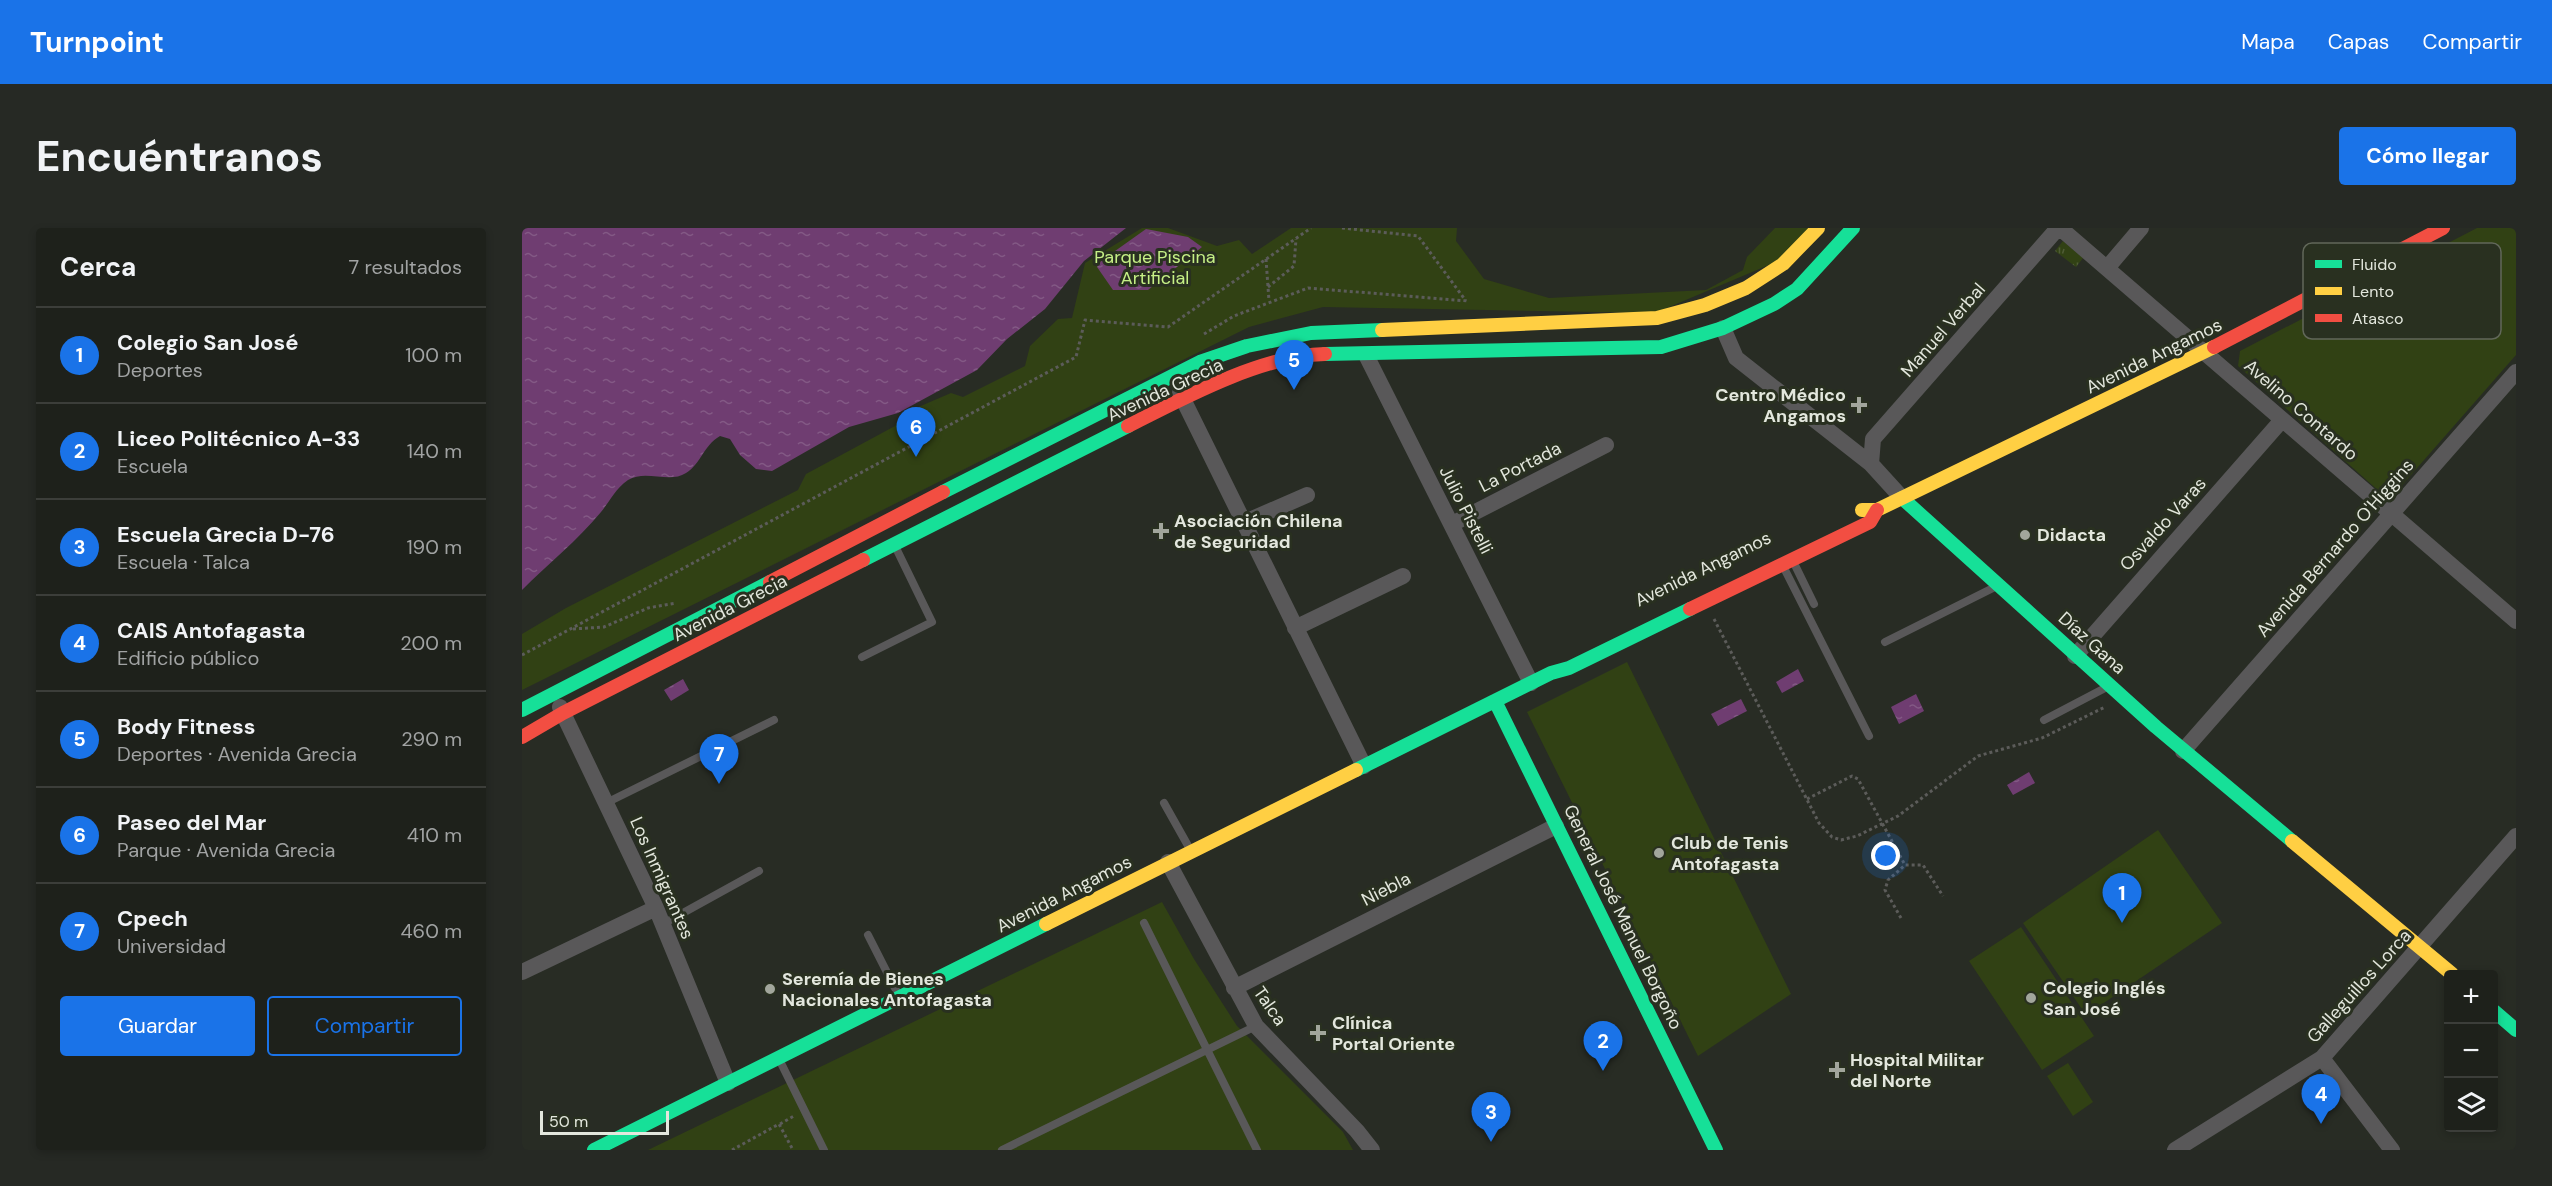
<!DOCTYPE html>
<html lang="es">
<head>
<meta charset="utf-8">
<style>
  :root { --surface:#1e211b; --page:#262924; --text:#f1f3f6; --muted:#a1a3a3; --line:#3c3e3a; --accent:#1a73e8 }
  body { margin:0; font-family:"DM Sans",sans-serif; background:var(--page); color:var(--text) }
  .controls { position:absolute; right:18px; bottom:18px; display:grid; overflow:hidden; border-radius:6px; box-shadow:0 3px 9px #0003 }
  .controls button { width:54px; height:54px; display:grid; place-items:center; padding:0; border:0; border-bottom:2px solid var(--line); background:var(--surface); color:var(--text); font:30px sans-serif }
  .scale { position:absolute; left:18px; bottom:15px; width:129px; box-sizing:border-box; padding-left:6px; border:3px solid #e3e7dd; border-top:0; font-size:16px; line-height:21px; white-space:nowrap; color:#e3e7dd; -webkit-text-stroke:4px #293020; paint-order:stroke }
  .you { position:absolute; left:1364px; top:628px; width:21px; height:21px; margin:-15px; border:4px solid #fff; border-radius:50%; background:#1a73e8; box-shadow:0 0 0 9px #1a73e833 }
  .badge { display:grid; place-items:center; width:39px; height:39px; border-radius:50%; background:var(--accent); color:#fff; font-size:20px; font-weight:700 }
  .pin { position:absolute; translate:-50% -50px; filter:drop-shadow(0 2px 3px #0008) }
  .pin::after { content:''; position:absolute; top:32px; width:21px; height:18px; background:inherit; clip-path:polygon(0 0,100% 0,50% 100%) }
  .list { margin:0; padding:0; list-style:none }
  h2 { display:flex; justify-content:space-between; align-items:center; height:78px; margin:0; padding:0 24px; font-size:26px }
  h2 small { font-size:20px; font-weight:400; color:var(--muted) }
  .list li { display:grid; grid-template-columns:39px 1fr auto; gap:18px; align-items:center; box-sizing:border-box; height:96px; padding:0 24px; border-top:2px solid var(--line) }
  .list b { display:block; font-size:22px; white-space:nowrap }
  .list p { margin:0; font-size:20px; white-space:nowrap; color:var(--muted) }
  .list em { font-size:20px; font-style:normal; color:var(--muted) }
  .actions { display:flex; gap:12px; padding:18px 24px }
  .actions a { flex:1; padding:14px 0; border:2px solid var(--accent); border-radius:6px; text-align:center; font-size:21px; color:var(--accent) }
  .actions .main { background:var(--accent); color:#fff }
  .icon { flex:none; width:33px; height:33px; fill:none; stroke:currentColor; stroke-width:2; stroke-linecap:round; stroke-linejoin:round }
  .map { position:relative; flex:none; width:1994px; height:922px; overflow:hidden; border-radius:6px }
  header { display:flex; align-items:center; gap:36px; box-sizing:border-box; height:84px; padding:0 30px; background:var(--accent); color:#fff }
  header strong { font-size:28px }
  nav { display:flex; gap:33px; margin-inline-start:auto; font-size:21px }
  .intro { display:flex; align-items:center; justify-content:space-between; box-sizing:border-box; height:144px; padding:0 36px }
  h1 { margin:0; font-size:42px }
  .button { padding:15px 27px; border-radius:6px; background:var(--accent); color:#fff; font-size:21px; font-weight:700 }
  main { display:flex; gap:36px; padding:0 36px }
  aside { flex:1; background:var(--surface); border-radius:6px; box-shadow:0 3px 9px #0003 }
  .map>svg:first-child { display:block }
</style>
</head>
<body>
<header>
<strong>Turnpoint</strong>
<nav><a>Mapa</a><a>Capas</a><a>Compartir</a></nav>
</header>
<div class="intro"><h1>Encuéntranos</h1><a class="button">Cómo llegar</a></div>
<main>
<aside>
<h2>Cerca<small>7 resultados</small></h2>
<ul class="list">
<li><span class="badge">1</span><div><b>Colegio San José</b><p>Deportes</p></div><em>100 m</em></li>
<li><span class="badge">2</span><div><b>Liceo Politécnico A-33</b><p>Escuela</p></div><em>140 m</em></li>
<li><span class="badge">3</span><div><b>Escuela Grecia D-76</b><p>Escuela · Talca</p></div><em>190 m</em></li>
<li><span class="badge">4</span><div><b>CAIS Antofagasta</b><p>Edificio público</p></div><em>200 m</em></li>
<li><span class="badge">5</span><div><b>Body Fitness</b><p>Deportes · Avenida Grecia</p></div><em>290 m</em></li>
<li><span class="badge">6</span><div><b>Paseo del Mar</b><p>Parque · Avenida Grecia</p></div><em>410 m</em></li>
<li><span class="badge">7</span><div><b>Cpech</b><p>Universidad</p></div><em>460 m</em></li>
</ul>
<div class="actions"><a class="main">Guardar</a><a>Compartir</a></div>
</aside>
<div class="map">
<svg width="1994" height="922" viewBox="0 0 1994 922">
  <defs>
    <pattern id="grass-tufts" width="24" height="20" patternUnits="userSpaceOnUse" patternTransform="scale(1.5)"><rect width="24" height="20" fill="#314114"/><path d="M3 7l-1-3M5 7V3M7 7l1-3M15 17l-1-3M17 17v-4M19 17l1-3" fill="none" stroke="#4f5c36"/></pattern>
    <pattern id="water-ripples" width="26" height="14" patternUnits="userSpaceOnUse" patternTransform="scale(1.5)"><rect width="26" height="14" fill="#6f3d71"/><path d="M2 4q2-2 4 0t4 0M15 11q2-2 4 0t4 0" fill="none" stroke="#835985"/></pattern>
  </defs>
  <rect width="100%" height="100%" fill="#282c24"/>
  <path fill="url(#grass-tufts)" d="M1541 13 1561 30 1554 39 1533 23Z"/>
  <path fill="#314114" d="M620 0H646L695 18 717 12 730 26 769 0H935L934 13 962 51 1027 70 1184 62 1221 42 1225 29 1253 0H1289L1261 31 1133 85 801 79 727 99 0 462V406L44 380 276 262 284 246 373 198 380 186 429 165 441 169 503 138 508 118 536 91 550 90 563 35Z
    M1955 0H1994V127L1867 272 1716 138 1718 123Z
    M1105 434 1269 766 1176 828 1005 484Z
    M1636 602 1700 695 1564 787 1501 695Z
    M640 674 672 731 715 798 821 904 831 922H126Z
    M1499 699 1572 808 1520 842 1447 733Z
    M1546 835 1571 874 1551 888 1525 848Z"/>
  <path fill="url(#water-ripples)" d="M0 0H604L562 33 523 81 485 111 455 142 376 185 327 199 250 243 234 241 218 227 208 211 198 208C181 218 179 236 164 245 147 256 124 241 106 252 93 261 89 272 79 284 56 312 26 336 0 362Z
    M624 1 666 9 680 19 626 62H591L575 39 579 33Z
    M1276 441 1282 453 1260 465 1254 454Z
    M161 451 167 462 149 473 142 462Z
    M1394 466 1402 483 1377 496 1369 479Z
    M1219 471 1225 483 1196 498 1189 486Z
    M1507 544 1513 555 1491 567 1485 557Z"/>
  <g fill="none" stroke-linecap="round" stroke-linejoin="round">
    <path stroke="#5c5c5a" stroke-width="3" stroke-dasharray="3 3" stroke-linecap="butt" d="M820 0 896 8 944 73
      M744 31 747 73
      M746 59 772 38 774 11
      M682 106 712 88 786 60 946 73
      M1192 391 1297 595 1310 609 1319 612 1335 608 1376 588 1456 528 1520 510 1583 479
      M51 401 82 399 126 380 154 375
      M0 427 554 129 563 92 646 99 789 0
      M1285 571 1330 548 1336 551 1383 637
      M1379 690 1363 662 1366 652 1383 637H1401L1421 668
      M258 896 272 888
      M210 922 257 896 271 922"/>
    <path stroke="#595859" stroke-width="8" d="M1271 333 1292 376
      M1262 340 1347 508
      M1363 414 1475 358
      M340 429 410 394 374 320
      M1522 492 1585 459
      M84 575 252 492
      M642 575 669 623
      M622 695 735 922
      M141 696 237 643
      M346 707 377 768
      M257 831 302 922
      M480 922 734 798"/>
    <path stroke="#595859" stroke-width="16" d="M1538 0 1994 393
      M1585 40 1619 0
      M1201 100 1214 130 1349 236 1380 270
      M844 127 1009 455
      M658 165 842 538
      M1349 236 1351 211 1536 0
      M723 294 785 267
      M930 296 1084 217
      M773 400 881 348
      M1553 428 1760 192
      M38 479 134 680 206 855
      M1661 523 1994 144
      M646 634 734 798 835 903 850 922
      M0 744 134 680
      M712 760 1034 598
      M1800 830 1870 922
      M1653 922 1800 830 1994 608"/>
    <path stroke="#16e098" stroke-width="14" d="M803 126 1139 119 1201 100 1252 76 1275 61 1331 0
      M421 264 678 134 725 118 789 105 860 102
      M1380 270 1634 499 1770 613
      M341 332 606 198
      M973 473 1194 922
      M0 482 248 354
      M834 542 1029 445 1047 440 1168 381
      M1972 783 1994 802
      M72 922 524 696"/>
    <path stroke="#ffcf43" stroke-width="14" d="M860 102 1135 90 1183 77 1224 60 1261 36 1296 0
      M1340 282H1355L1692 119
      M1770 613 1930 746
      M524 696 834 542"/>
    <path stroke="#f24e42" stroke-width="14" d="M1692 119 1921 0
      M606 198C661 170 741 127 803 126
      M248 354 421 264
      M1168 381 1348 294 1355 282
      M0 509 41 485 341 332"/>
  </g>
  <g fill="#a2a69c" stroke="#293020" stroke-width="2">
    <path d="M1334 168h6v6h6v6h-6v6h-6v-6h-6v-6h6z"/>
    <path d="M636 294h6v6h6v6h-6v6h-6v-6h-6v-6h6z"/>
    <circle cx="1503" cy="307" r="6"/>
    <circle cx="1137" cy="625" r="6"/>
    <circle cx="248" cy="761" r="6"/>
    <circle cx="1509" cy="770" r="6"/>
    <path d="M793 796h6v6h6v6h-6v6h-6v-6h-6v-6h6z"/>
    <path d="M1312 833h6v6h6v6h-6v6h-6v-6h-6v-6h6z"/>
  </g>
  <g text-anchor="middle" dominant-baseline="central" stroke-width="6" stroke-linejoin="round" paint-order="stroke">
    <g font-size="18" fill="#c6f086" stroke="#293020">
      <text x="633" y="29">Parque Piscina<tspan x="633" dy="21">Artificial</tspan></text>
    </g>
    <g font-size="18" fill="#e3e7dd" stroke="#293020">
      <text transform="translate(1421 102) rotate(-49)">Manuel Verbal</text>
      <text transform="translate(1632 128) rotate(-26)">Avenida Angamos</text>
      <text transform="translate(643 162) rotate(-25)">Avenida Grecia</text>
      <text transform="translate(1779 182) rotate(41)">Avelino Contardo</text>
      <text transform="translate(998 239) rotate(-27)">La Portada</text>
      <text transform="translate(944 282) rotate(63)">Julio Pistelli</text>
      <text transform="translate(1641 296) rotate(-48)">Osvaldo Varas</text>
      <text transform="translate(1813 320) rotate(-49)">Avenida Bernardo O'Higgins</text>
      <text transform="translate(1181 341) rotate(-26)">Avenida Angamos</text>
      <text transform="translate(208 380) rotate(-27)">Avenida Grecia</text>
      <text transform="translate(1570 415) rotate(42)">Díaz Gana</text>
      <text transform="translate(140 650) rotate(66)">Los Inmigrantes</text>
      <text transform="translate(864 661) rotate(-27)">Niebla</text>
      <text transform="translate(542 666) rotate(-27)">Avenida Angamos</text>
      <text transform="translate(1101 689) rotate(64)">General José Manuel Borgoño</text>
      <text transform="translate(1837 758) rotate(-48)">Galleguillos Lorca</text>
      <text transform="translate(748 778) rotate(55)">Talca</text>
    </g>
    <g font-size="18" font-weight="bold" fill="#e3e7dd" stroke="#293020" text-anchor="start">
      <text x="1324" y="167" text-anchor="end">Centro Médico<tspan x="1324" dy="21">Angamos</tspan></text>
      <text x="652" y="293">Asociación Chilena<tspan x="652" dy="21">de Seguridad</tspan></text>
      <text x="1515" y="307">Didacta</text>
      <text x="1149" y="615">Club de Tenis<tspan x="1149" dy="21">Antofagasta</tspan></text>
      <text x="260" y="751">Seremía de Bienes<tspan x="260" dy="21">Nacionales Antofagasta</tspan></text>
      <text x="1521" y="760">Colegio Inglés<tspan x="1521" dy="21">San José</tspan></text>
      <text x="810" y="795">Clínica<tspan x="810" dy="21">Portal Oriente</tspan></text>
      <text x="1328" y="832">Hospital Militar<tspan x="1328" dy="21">del Norte</tspan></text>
    </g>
  </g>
  <rect x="1781" y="15" width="198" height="96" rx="9" fill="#293020" stroke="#616759" stroke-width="1.5"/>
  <rect x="1793" y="32" width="27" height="8" fill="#16e098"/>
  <rect x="1793" y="59" width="27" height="8" fill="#ffcf43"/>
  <rect x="1793" y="86" width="27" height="8" fill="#f24e42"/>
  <g font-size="16" fill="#e3e7dd">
    <text x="1830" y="42">Fluido</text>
    <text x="1830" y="69">Lento</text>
    <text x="1830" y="96">Atasco</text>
  </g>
</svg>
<div class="controls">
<button>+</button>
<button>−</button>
<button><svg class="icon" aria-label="layers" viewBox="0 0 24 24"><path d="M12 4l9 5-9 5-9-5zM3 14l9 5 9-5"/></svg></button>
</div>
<div class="scale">50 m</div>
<div class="you"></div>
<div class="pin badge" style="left:1600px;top:695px">1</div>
<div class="pin badge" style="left:1081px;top:843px">2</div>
<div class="pin badge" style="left:969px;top:914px">3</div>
<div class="pin badge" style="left:1799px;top:896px">4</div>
<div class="pin badge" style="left:772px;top:162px">5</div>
<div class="pin badge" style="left:394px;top:229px">6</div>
<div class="pin badge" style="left:197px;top:556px">7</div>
</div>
</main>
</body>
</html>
